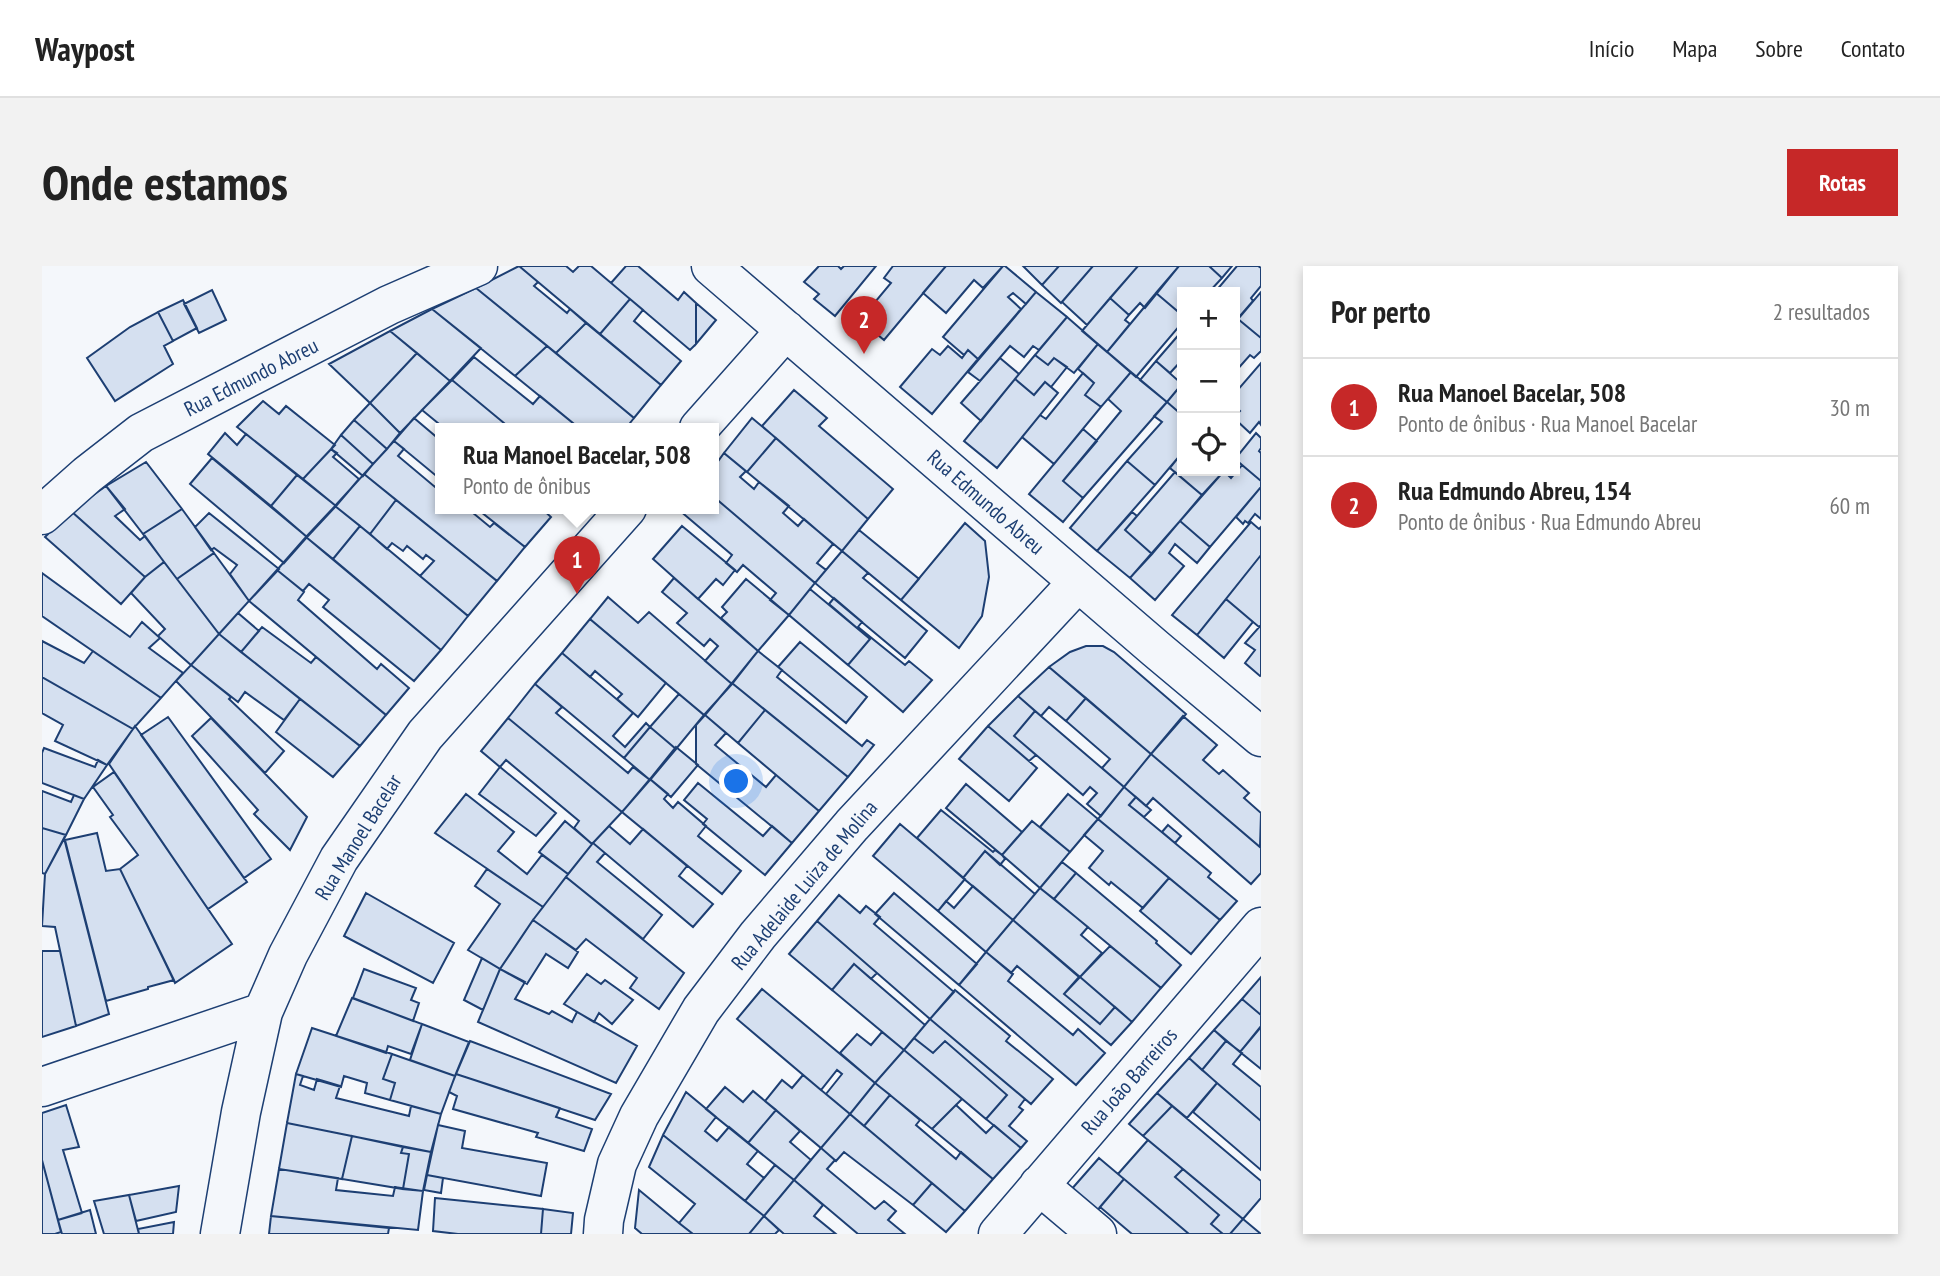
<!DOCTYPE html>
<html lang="pt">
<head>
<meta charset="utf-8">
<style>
  :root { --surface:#fff; --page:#f2f2f2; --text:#222; --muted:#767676; --line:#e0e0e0; --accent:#c62828 }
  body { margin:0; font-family:"PT Sans Narrow",sans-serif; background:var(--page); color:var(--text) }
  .controls { position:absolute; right:21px; top:21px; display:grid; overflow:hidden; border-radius:0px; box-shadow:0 4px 10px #0003 }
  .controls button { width:63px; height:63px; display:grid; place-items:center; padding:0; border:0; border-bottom:2px solid var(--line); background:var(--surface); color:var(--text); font:35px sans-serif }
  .you { position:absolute; left:695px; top:516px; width:24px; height:24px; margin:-18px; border:5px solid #fff; border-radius:50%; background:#1a73e8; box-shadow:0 0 0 10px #1a73e833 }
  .badge { display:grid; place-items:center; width:46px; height:46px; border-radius:50%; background:var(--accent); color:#fff; font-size:23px; font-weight:700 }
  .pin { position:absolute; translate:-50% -58px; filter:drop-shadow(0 2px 4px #0008) }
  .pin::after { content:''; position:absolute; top:37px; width:24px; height:21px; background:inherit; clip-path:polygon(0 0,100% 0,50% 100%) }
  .popup { position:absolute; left:393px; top:157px; width:284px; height:91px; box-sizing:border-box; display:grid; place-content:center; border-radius:0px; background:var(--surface); filter:drop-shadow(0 2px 5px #0005); font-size:23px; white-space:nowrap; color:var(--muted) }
  .popup b { font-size:26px; color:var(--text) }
  .popup::after { content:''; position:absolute; left:50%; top:100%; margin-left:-14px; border:14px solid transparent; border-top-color:var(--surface) }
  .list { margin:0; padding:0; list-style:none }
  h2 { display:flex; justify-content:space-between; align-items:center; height:91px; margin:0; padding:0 28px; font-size:30px }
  h2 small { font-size:23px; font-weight:400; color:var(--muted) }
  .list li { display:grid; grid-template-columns:46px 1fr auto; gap:21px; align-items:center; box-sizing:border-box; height:98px; padding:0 28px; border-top:2px solid var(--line) }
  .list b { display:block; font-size:26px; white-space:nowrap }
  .list p { margin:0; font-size:23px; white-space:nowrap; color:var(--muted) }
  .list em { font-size:23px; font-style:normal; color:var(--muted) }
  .icon { flex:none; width:38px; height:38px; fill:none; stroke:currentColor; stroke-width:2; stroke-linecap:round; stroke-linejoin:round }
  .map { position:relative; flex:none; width:1219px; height:968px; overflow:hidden; border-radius:0px }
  header { display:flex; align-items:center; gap:42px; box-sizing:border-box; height:98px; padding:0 35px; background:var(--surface); border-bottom:2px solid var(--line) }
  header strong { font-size:33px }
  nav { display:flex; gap:38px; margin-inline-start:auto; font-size:24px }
  .intro { display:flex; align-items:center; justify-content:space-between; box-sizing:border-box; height:168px; padding:0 42px }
  h1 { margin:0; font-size:49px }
  .button { padding:18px 32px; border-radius:0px; background:var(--accent); color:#fff; font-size:24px; font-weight:700 }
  main { display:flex; gap:42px; padding:0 42px }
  aside { flex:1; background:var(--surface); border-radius:0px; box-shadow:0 4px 10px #0003 }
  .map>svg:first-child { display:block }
</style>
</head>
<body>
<header>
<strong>Waypost</strong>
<nav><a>Início</a><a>Mapa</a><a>Sobre</a><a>Contato</a></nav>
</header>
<div class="intro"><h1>Onde estamos</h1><a class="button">Rotas</a></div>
<main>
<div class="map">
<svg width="1219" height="968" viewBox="0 0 1219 968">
  <rect width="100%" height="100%" fill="#f4f7fb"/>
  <path fill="#d5e0f0" stroke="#1d3f73" stroke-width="2" d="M477 0H524L531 6 537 0H549L588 33 558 68Z
    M477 0 496 16 492 20 525 47 528 43 544 57 514 87 434 22Z
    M584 0H596L636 34 642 26 654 37V78L648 84 569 17Z
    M777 0H796L799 3 802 0H834L793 50 772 33 777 28 762 16Z
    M851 0H904L842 74 818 54 849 17 842 12Z
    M904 0H961L941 22 932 14 904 47 881 27Z
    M961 0H963L994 26 984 38 971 27 966 31 979 43 936 93 926 84 922 89 901 71Z
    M981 0H1017L1000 19Z
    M1017 0H1051L1019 37 1000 19Z
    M1051 0H1096L1045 59 1020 36Z
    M1096 0H1137L1103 42 1098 37 1087 49 1068 32Z
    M1137 0H1167L1180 12 1167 26H1140V49L1114 27Z
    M1167 0H1190L1180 12Z
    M1195 0H1216L1219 2V20L1209 32 1211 35 1198 50 1195 48 1193 51V26H1173Z
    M434 22 505 80 473 110 390 43Z
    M170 24 184 54 157 67 142 38Z
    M994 26 1025 51 997 84 991 80 982 91 968 80 938 115 926 106Z
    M1219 26V72L1196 53Z
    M1114 27 1140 49V57L1094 111 1065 86Z
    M1068 32 1087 49 1083 54 1088 58 1065 86 1040 65Z
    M588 33 601 44 592 55 639 95 619 119 558 68Z
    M141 34 155 62 131 75 116 46Z
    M654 37 674 54 654 78Z
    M390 43 439 82 408 115 348 65Z
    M116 46 131 75 122 80 131 98 73 135 45 92 88 61Z
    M1025 51 1056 78 1032 107 1012 92 1006 99 993 89Z
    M1196 53 1219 72V85L1212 92 1208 89 1193 106V57Z
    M544 57 619 119 592 152 514 87Z
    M348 65 375 87 328 137 287 98Z
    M1140 65V94L1128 107 1114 95Z
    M1056 78 1089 106 1059 141 1043 129 1052 117 1036 103Z
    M505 80 592 152 584 162H537L473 110Z
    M906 80 920 92 926 84 936 93 890 148 858 121 890 83 898 89Z
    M375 87 408 115 358 167 328 137Z
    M993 89 1006 99 1012 92 1025 101 1009 121 1003 116 992 129 973 113Z
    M432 91 491 138 498 130 537 162H468L410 114Z
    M958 92 977 108 939 155 919 137Z
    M1114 95 1140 118 1125 136 1098 114Z
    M1219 97V159L1217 156 1208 167 1193 153V150L1198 145 1193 140V127Z
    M1089 106 1125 136 1041 232 1021 215 1079 145 1066 133Z
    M1041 107 1052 117 1043 129 1059 141 1012 198 980 171 998 149 1004 153Z
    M973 113 992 129 1003 116 1016 127 955 202 922 175Z
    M410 114 468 162H402L380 144Z
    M1139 119 1140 120V149L1125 136Z
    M752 124 785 152 777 160 851 223 826 253 720 160Z
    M221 135 237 148 244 140 293 179 261 213 195 161Z
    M1125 136 1140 149V187L1113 219 1085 195 1120 156 1112 150Z
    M328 137 358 167 345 183 312 154Z
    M372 152 398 174V213L352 175Z
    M710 152 734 172 705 206 682 187Z
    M312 154 345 183 331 198 299 169Z
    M1041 163 1055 175 1021 215 1041 232 1021 256 987 228Z
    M183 167 195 179 204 168 255 209 229 240 166 188Z
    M1214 167 1219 172V182L1217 185 1219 187V215L1193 193Z
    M299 169 331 198 321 210 289 183Z
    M734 172 826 253 800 285 705 206Z
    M352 175 362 183 356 190 393 221 396 218 398 220V242H425L448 261 452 257 483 281 455 315 322 208Z
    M289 183 295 187 291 191 317 213 294 240 261 213Z
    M682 187 704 205 698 211 712 223 717 216 747 240 741 247 756 260 762 253 791 278 775 297 784 304 773 317 672 231V201Z
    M1140 187V205H1182L1160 229 1128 202Z
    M170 192 265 271 242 297 148 218Z
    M1085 195 1113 219 1055 285 1028 262Z
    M104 196 140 243 101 268 64 220Z
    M1200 199 1219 215V221L1168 281 1138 255 1182 205 1189 212Z
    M1133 206 1160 229 1110 288 1083 264Z
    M322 208 354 234 328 268 293 240Z
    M255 209 294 240 265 271 229 240Z
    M64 220 83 243 73 250 98 274 103 270 122 296 103 311 29 245Z
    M1219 221V253L1213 248 1206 257 1203 255 1201 258 1194 251Z
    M672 231 773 317 747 349 728 334 734 327 701 299 695 306 684 297 690 289 637 244 639 242H672Z
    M354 234 455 315 426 350 378 310 392 295 384 289 381 293 365 280 361 285 350 277 345 283 328 268Z
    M293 240 318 260 291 293 264 271Z
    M434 242H499L509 251 483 281Z
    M140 243 172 287 135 313 101 268Z
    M29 245 103 311 79 338 3 271Z
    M1090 246 1095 250 1083 264 1110 288 1088 312 1055 285Z
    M167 247 237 303 207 335 188 308 195 299 172 282 169 284 153 261Z
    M1138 255 1168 281 1155 297 1133 278 1127 287 1142 300 1113 334 1088 312Z
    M1209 256 1217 263 1219 261V289L1155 369 1130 349Z
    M923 257 943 275 947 311 940 350 917 382 859 334Z
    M318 260 426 350 399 384 291 293Z
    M640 260 693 304 681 319 674 313 656 333 611 293Z
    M817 264 877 313 859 334 800 285Z
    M264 271 399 384 372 415 281 341 287 334 267 318 261 325 235 304Z
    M800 285 826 307 821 312 885 365 863 392 773 317Z
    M172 287 207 335 177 368 135 313Z
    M1219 289V359L1217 361 1184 333Z
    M122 296 177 368 149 399 116 370 123 363 89 327 103 311Z
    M235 304 262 326 256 334 335 403 339 398 367 422 344 449 207 335Z
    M0 307 88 371 100 356 118 372 107 382 141 407 119 432 0 350Z
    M632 312 716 385 690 418 663 395 676 380 668 373 662 380 635 357 645 347 620 326Z
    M704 313 747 349 716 385 679 352 685 346 680 341Z
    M768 323 828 373 806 399 747 349Z
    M566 331 596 357 607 346 690 418 662 449 548 353Z
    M792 332 820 356 816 361 863 399 867 395 890 414 861 446 806 399 828 373 787 338Z
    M1184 333 1211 356 1182 392 1155 369Z
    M196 347 217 365 199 386 177 368Z
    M548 353 624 417 596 451 575 433 580 428 553 405 548 411 520 387Z
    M1219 359V409L1218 410 1203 397 1213 384 1203 377Z
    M220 361 269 397 274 391 344 449 318 480 199 386Z
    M177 368 258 433 242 454 203 426 196 436 149 399Z
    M0 375 42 397 51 385 119 432 91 463 0 411Z
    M758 376 825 431 804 457 736 401Z
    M1044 380H1061L1072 386 1144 448 1109 488 1007 401 1028 386Z
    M716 385 740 404 735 411 820 480 825 474 832 479 806 511 690 417Z
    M520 387 591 447 571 470 583 481 604 457 608 461 582 492 493 418Z
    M149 399 189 431 187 433 242 485 223 507 134 415Z
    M1007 401 1044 432 1024 455 1007 441 999 450 976 430Z
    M0 411 91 463 65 499 13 475 21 459 0 447Z
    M690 417 723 444 696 477 663 449Z
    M493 418 520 441 514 447 586 507 591 501 608 514 580 546 466 452Z
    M637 428 662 449 634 483 608 461Z
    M976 430 993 445 972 470 994 489 987 495 946 460Z
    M1044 432 1109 488 1082 521 1060 502 1068 493 1024 455Z
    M258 433 318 480 291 511 234 466Z
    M723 444 806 511 777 545 696 477Z
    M993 445 1082 521 1059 550 1045 538 1055 527 1048 521 1041 529 972 470Z
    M663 449 684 467 673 479 724 521 734 509 777 545 750 577 654 498V459Z
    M1141 450 1175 479 1161 494 1177 508 1181 504 1207 527 1202 532 1219 547 1218 581 1109 488Z
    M126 451 229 593 202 612 99 469Z
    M169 452 265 551 248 584 212 548 216 544 150 470Z
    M466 452 580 546 550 578 532 562 537 555 464 494 458 501 439 485Z
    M93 460 205 616 166 643 67 498Z
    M946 460 995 502 967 535 917 493Z
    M608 461 634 483 608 514 582 492Z
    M634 481 656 499 629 531 608 513Z
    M2 482 53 501 56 494 65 499 42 533 0 517V487Z
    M1109 488 1219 582V607L1209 618 1111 532 1104 540 1082 521Z
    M458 501 514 547 494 570 437 528Z
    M72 506 190 678 133 717 78 603 96 589 68 551 71 549 51 521Z
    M608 513 626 528 622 533 631 542 636 536 664 560 656 570 699 605 680 628 580 546Z
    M656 517 721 570 730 560 750 577 723 609 661 558 665 553 642 534Z
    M924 518 980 566 960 589 904 542Z
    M1082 521 1094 531 1087 539 1169 607 1166 611 1195 635 1178 654 1056 553Z
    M0 525 29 536 32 529 42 533 24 569 0 562Z
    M424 528 472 566 456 585 485 608 500 589 526 608 501 641 393 567Z
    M1026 528 1056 553 1028 586 998 561Z
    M1094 531 1109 544 1102 551 1087 539Z
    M899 544 951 586 953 584 960 589 963 593 958 599 943 585 921 612 875 572Z
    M1056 553 1127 612 1101 642 1069 616 1067 619 1047 602 1061 585 1042 569Z
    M523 555 550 578 526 608 497 586Z
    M990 555 1028 586 998 622 960 589Z
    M858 558 923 613 896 645 831 590Z
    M1126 559 1139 570 1133 577 1120 566Z
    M567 560 588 578 601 563 645 600 637 610 671 638 651 661 551 577Z
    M0 562 24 569 3 608 0 607Z
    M55 567 64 605 78 603 132 714 106 721V723L64 735 23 574Z
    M22 572 67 748 34 760 13 661 0 660 3 608Z
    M551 577 563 587 555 596 620 649 601 673 524 611Z
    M943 585 993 628 971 654 921 612Z
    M1020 596 1034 607 1012 633 998 622Z
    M445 603 501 641 491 654 458 703 426 684 458 638 433 620Z
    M1034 607 1115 675 1114 677 1139 699 1119 722 1012 633Z
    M524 611 642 707 617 743 588 722 595 712 544 673 534 684 491 654Z
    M1127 612 1178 654 1149 688 1098 645Z
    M931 620 971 654 944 686 896 645 904 635 912 642Z
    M998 622 1046 661 1039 669 1060 687 1038 711 971 654Z
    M324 627 412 677 391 717 302 670Z
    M852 627 935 698 917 719 833 648Z
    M797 629 818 647 824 640 838 651 832 658 912 726 888 753 775 655Z
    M491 654 536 686 526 702 504 688 485 718 458 703Z
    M971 654 1037 711 1022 728 1058 758 1073 741 1090 756 1069 779 975 700 969 707 944 686Z
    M775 655 835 707 829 713 812 698 790 724 747 688Z
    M1068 680 1119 722 1090 756 1038 711Z
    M0 685H18L34 760 0 771Z
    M944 686 971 708 966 715 1031 769 1036 763 1063 787 1034 819 917 719Z
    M440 692 458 703 441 744 422 734Z
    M812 698 883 759 862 784 790 724Z
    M322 703 374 722 369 734 377 737 371 755 311 732Z
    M458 703 483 716 473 733 507 748 510 745 530 756 535 746 595 780 574 817 436 756Z
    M545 708 559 718 563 714 591 734 570 758 557 747 552 756 522 738Z
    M1038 711 1073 741 1058 758 1022 728Z
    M1219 711V749L1200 733Z
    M720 723 833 817 808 848 784 828 800 808 795 804 779 824 695 753Z
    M913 724 968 770 964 775 1011 813 989 838 888 753Z
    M310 732 380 758 369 788 346 780 344 787 294 770Z
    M1200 733 1219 749V761L1198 786 1172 764Z
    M888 753 983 833 977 841 981 844 967 860 985 875 979 882 944 853 965 829 903 775 891 787 872 772Z
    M380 758 427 776 413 810 368 794Z
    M1219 760V803L1198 786Z
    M270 762 350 788 341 813 353 817 348 834 323 827 325 817 302 810 299 821 254 808Z
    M1172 764 1184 775 1160 804 1147 792Z
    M840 766 862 784 833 817 798 787 815 768 829 779Z
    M872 772 891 787 903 775 965 829 944 853 862 784Z
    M428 775 569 828 553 854 414 808Z
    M1184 775 1200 787 1191 798 1219 821V855L1160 804Z
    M862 784 920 833 890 863 833 817Z
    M350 788 413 810 399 848 348 834 353 817 341 813Z
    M1147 792 1175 817 1145 852 1115 827Z
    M254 808 261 810 258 819 272 824 275 813 298 820 294 832 367 850 369 840 399 848 389 886 245 857Z
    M414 808 518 842 514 851 550 863 542 885 494 871 496 867 411 843 415 830 407 826Z
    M761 809 808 848 779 882 723 835 740 814 750 822Z
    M833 817 848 829 822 860 808 848Z
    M1175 817 1219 855V904L1151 846Z
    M683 821 701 836 711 825 734 844 706 877 664 843Z
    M644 826 674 851 663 865 675 875 687 861 716 885 705 898 722 912 703 935 621 869Z
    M1115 827 1130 840 1101 870 1087 858Z
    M848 829 878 854 874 859 914 893 919 886 951 913 923 945 822 860Z
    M24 839 37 881 21 884 40 947 16 954 0 894V847Z
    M914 839 944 867 952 859 979 882 951 913 890 863Z
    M1130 840 1219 915V932L1201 953 1101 870Z
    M734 844 758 865 748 876 769 894 752 914 706 877Z
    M808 848 890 917 871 939 802 886 794 895 779 882Z
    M245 857 310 870 300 913 237 903Z
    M396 859 423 865 420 882 505 897 499 930 385 909Z
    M621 869 722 950 707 968H651L637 957 653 938 607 901Z
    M310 870 361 881 359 887 367 888 361 923 300 913Z
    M1106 874 1141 903 1133 911 1177 949 1169 958 1181 968H1147L1076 908Z
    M361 881 389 886 381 925 361 923 367 888 359 887Z
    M779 882 793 894 785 903 833 943 842 935 854 945 846 954 863 968H816L752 914Z
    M1057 892 1082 913 1053 947 1028 925Z
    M0 894 19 966 13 968H0Z
    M733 899 752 914 722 950 703 935Z
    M237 903 296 912 294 924 351 930 353 921 381 925 376 964 229 950Z
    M1141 903 1201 953 1188 968H1181L1169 958 1177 949 1133 911Z
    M385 909 401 912 399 927 382 924Z
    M1082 913 1147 968H1090L1058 941Z
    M752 914 781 939 772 950 794 968H742L722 950Z
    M890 917 923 945 904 966 871 939Z
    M137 920 134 946 94 955 87 929Z
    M597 924 637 957 651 968H600L593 962Z
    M87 929 97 968H62L52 935Z
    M393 932 501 943 499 968H416L391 965Z
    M501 943 531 947 529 968H499Z
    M48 944 54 968H20L16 954Z
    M229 950 347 962 346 968H227Z
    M722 950 737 964 733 968H707Z
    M1201 953 1219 968H1188Z
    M132 956 131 968H97L96 963Z"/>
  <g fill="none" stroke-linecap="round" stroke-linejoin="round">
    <defs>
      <path id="street" d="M669 0 1114 383 1219 471
        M657 162 744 64
        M0 249 45 209 99 167 347 39 436 0
        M0 821 221 746
        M997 919 1055 968
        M178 968 199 846 221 746 246 689 297 593 383 469 585 242
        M561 968 562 954 575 898 597 850 659 744 716 669 810 559 1036 316
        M956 968 1219 661"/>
    </defs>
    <use href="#street" stroke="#1d3f73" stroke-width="41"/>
    <use href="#street" stroke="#f4f7fb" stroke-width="38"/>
  </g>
  <g text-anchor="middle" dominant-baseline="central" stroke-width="5" stroke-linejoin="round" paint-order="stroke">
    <g font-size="21" fill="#1d3f73" stroke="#f4f7fb">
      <text transform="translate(209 111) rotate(-27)">Rua Edmundo Abreu</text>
      <text transform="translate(944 236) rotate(41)">Rua Edmundo Abreu</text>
      <text transform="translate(316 571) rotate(-58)">Rua Manoel Bacelar</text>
      <text transform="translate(762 619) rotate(-50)">Rua Adelaide Luiza de Molina</text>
      <text transform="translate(1087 815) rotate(-49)">Rua João Barreiros</text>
    </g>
  </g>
</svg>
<div class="controls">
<button>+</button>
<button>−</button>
<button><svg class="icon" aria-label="locate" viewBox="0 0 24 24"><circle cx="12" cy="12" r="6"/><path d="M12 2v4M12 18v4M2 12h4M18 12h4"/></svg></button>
</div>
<div class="you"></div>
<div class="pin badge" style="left:535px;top:328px">1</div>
<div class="popup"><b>Rua Manoel Bacelar, 508</b>Ponto de ônibus</div>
<div class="pin badge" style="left:822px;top:88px">2</div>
</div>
<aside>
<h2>Por perto<small>2 resultados</small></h2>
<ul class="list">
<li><span class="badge">1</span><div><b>Rua Manoel Bacelar, 508</b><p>Ponto de ônibus · Rua Manoel Bacelar</p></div><em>30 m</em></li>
<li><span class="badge">2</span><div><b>Rua Edmundo Abreu, 154</b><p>Ponto de ônibus · Rua Edmundo Abreu</p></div><em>60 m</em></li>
</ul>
</aside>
</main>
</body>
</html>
